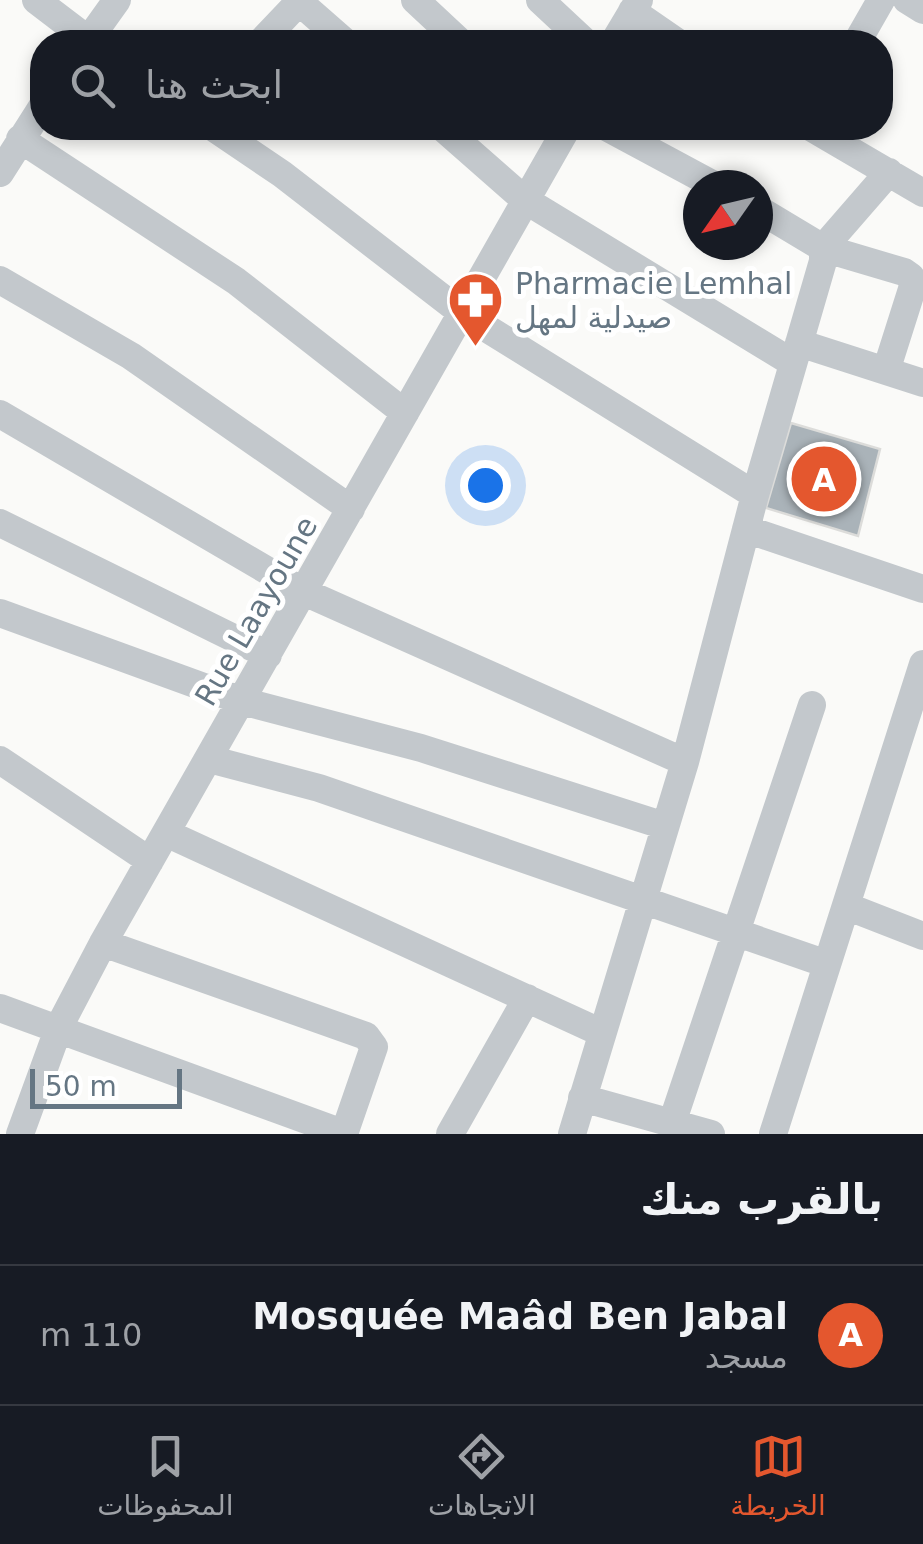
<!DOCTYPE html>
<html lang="ar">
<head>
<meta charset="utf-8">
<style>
  :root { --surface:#171b24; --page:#20242c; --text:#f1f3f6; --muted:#9ea1a6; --line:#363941; --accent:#e4572e }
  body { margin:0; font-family:"DejaVu Sans",Cairo,sans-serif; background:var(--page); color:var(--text); direction:rtl }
  .compass { position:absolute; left:683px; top:170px; width:90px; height:90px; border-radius:50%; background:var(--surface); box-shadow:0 5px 15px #0003; rotate:236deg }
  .scale { position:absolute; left:30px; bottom:25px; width:152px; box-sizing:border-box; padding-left:10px; border:5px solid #657683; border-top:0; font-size:28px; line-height:35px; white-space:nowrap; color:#657683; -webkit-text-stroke:8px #fff; paint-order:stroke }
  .you { position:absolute; left:485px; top:485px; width:35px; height:35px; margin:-25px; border:8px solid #fff; border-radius:50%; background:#1a73e8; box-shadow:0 0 0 15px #1a73e833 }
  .badge { display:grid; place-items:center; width:65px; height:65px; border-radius:50%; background:var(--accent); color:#fff; font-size:32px; font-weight:700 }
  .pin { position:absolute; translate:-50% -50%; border:5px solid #fff; box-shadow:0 2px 10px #0006 }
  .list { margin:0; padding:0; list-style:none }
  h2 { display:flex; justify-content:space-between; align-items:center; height:130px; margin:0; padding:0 40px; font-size:42px }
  h2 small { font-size:32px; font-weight:400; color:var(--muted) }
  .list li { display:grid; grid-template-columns:65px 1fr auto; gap:30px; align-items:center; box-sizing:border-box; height:140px; padding:0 40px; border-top:2px solid var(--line) }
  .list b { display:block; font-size:38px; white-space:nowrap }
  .list p { margin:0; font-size:32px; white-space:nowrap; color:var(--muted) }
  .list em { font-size:32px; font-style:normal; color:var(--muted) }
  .icon { flex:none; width:55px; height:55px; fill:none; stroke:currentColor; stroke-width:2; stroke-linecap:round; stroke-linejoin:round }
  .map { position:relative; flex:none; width:923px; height:1134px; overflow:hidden; direction:ltr }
  .search { position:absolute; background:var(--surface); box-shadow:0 5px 15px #0003; left:30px; right:30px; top:30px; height:110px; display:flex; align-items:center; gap:25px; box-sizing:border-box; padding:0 35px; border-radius:40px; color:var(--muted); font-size:38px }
  .sheet { height:270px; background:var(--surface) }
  nav { display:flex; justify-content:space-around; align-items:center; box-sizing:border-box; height:140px; border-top:2px solid var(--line); background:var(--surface); font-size:28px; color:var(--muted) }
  nav a { display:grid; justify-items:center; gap:5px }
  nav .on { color:var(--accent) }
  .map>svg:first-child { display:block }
</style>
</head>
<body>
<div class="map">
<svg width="923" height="1134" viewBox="0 0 923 1134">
  <rect width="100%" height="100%" fill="#fafaf8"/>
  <path fill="#aab3b9" stroke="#dcdcda" stroke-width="2.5" d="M791 423 880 449 858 536 766 508Z"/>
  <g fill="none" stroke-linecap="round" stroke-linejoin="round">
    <path stroke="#c3c8cc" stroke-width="28" d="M36 0 91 42
      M297 0 345 42
      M415 0 460 42
      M540 0 585 42
      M907 0 923 10
      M632 11 677 42
      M87 42 117 0
      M261 42 299 2
      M614 42 639 0
      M857 42 881 0
      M214 128 282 174 462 313 755 495
      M443 128 525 200 793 363
      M608 128 714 185
      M812 128 923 193
      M20 139 236 281 405 413
      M0 173 42 107
      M0 280 131 356 351 509
      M799 343 923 383
      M886 371 913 286 911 277 904 272 823 248 889 172
      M0 414 304 592 685 762
      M0 523 268 655
      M746 529 923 589
      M0 613 242 701 421 748 665 826
      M209 759 319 788 827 964
      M0 760 150 861
      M166 833 602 1033
      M846 906 923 936
      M103 943 366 1036 374 1047 344 1134
      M0 1008 345 1134
      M582 1098 711 1134
      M672 1123 812 705
      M20 1134 59 1027 103 943 567 128
      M450 1134 527 998
      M572 1134 685 762 755 495 823 261V248L758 209
      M773 1134 923 664"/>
  </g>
  <defs>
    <symbol id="pharmacy-pin" viewBox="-11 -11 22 30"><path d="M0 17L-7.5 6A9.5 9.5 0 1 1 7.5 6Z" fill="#e4572e" stroke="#fff"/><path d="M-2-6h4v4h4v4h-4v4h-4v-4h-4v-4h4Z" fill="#fff"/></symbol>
  </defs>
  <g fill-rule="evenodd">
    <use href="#pharmacy-pin" x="444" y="268" width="63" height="86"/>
  </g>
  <g text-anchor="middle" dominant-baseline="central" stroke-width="10" stroke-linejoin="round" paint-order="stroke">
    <g font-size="30" fill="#657683" stroke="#fff" text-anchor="start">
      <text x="515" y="283">Pharmacie Lemhal<tspan x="515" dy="34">صيدلية لمهل</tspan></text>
    </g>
    <g font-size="30" fill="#657683" stroke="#fff">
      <text transform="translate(256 611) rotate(-60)">Rue Laayoune</text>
    </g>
  </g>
</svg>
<svg class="compass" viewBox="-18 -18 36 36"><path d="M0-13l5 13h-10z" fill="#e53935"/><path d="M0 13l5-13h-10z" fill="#9ea1a6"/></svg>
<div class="scale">50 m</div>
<div class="you"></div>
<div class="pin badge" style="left:824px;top:479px">A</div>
<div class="search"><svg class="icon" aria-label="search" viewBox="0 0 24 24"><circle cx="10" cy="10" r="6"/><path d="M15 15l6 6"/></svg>ابحث هنا</div>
</div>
<section class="sheet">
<h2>بالقرب منك<small></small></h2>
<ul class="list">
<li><span class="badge">A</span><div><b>Mosquée Maâd Ben Jabal</b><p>مسجد</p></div><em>110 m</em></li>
</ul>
</section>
<nav>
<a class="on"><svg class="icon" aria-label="map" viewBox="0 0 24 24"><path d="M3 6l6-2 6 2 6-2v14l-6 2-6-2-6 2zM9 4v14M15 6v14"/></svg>الخريطة</a>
<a><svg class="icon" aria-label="directions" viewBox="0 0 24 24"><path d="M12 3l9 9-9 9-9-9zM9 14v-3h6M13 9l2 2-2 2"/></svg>الاتجاهات</a>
<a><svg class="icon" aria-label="saved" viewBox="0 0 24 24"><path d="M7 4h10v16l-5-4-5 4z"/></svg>المحفوظات</a>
</nav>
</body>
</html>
